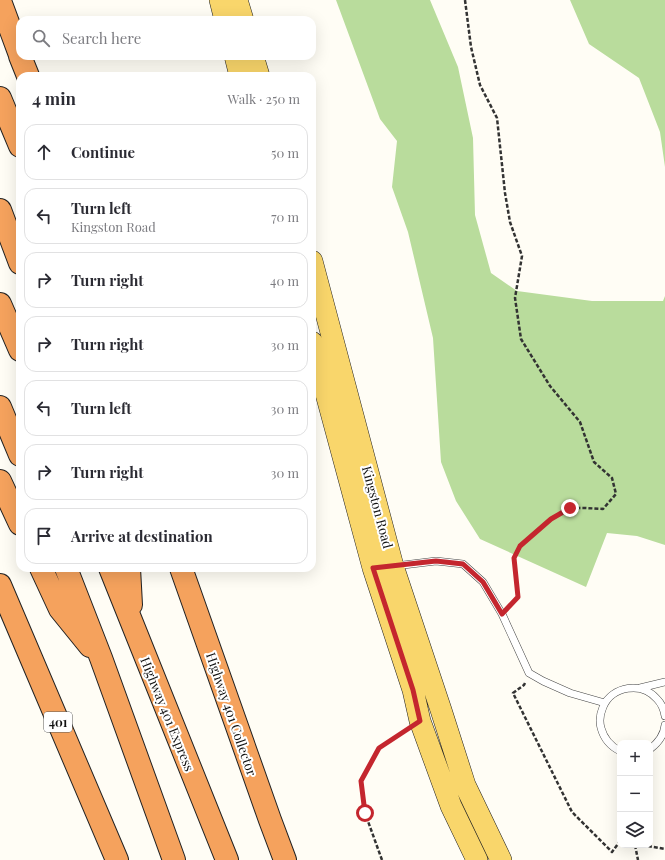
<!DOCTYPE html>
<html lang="en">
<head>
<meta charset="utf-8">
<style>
  :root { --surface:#fff; --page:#f2f2f3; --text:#2b2b33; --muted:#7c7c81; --line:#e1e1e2 }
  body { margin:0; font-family:"Playfair Display",serif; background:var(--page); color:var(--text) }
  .controls { position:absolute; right:12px; bottom:12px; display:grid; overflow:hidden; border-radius:8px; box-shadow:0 4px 16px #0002 }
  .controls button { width:36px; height:36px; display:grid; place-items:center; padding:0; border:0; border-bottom:1px solid var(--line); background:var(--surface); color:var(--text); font:20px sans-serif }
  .stop { position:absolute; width:12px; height:12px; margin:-9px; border:3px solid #c4262e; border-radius:50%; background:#fff }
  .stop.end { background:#c4262e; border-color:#fff; box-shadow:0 1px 4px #0008 }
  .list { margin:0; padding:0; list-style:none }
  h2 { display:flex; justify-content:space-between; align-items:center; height:52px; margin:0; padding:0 16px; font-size:17px }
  h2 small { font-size:13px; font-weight:400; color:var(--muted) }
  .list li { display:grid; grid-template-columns:26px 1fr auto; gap:12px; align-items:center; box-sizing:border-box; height:56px; margin:0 8px 8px; padding:0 8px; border:1px solid var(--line); border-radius:12px }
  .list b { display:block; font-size:15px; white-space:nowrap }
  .list p { margin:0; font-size:13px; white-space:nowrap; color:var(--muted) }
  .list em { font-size:13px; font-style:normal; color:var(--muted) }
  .icon { flex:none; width:22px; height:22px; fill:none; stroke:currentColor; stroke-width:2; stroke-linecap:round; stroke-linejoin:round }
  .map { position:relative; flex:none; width:665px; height:860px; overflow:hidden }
  .search { position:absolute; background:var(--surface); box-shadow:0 4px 16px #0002; left:16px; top:16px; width:300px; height:44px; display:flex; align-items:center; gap:10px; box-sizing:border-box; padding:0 14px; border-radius:12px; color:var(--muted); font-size:15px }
  .panel { position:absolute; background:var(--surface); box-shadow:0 4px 16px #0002; left:16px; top:72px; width:300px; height:500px; border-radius:12px }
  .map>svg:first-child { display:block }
</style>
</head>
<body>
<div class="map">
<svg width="665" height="860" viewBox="0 0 665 860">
  <rect width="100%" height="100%" fill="#fffdf5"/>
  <path fill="#b9dc9c" d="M336 0H430L458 67 473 138 475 215 491 273 517 291 592 301H663L665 296V545L637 536 607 533 586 587 480 539 456 501 441 462 433 338 408 232 392 187 397 141 380 119Z
    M570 0H665V167L660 132 639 78 589 44Z"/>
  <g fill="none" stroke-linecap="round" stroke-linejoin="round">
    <defs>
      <path id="lane" d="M395 566 436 561 463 564 483 582 502 614 529 673 543 681 570 693 605 703
        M640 688 665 682
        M650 749C658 743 664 735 665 725
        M620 751C610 746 604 739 601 728 599 721 600 714 603 707 612 686 642 681 657 699 662 704 664 710 665 716"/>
      <path id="primary" d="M220 0 225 20
        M237 0 243 20
        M235 56 240 76
        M253 56 259 76
        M312 261 393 566 441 710 465 785 501 860
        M312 342 373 568 413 690 420 721 451 806 477 860"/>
      <path id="highway" d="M0 1 20 55
        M20 56 28 76
        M0 98 20 146
        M0 210 20 263
        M0 304 20 350
        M0 407 20 455
        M0 481 20 524
        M41 568 60 609 90 646
        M66 568 101 658 174 860
        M110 568 227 860
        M129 568 131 605
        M181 568 270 820 285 860
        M0 585 117 860"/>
    </defs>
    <use href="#lane" stroke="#444" stroke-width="8"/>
    <use href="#primary" stroke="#222" stroke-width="22"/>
    <use href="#highway" stroke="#222" stroke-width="24"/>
    <path stroke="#333" stroke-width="2.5" stroke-dasharray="4 2" stroke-linecap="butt" d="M465 0 471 47 480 85 497 118 505 193 510 222 522 256 515 298 521 339 550 386 580 422 594 462 612 478 616 494 603 509 586 508H570L551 519 520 546 514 558 518 597 509 607
      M525 683 524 685 513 693 572 812 612 852 620 841
      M635 845 638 860
      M642 845 665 849
      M382 860 365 813 361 781 379 748 405 731"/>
    <use href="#lane" stroke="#fff" stroke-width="7"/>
    <use href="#primary" stroke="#f9d66b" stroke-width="21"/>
    <use href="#highway" stroke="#f5a25d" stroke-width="22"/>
  </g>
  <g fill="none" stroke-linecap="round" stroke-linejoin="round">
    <path stroke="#c4262e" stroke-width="5" d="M365 813 361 781 379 748 420 721 413 690 373 568 436 561 463 564 483 582 502 614 518 597 514 558 520 546 551 519 570 508"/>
  </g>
  <g text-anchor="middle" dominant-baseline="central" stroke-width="4" stroke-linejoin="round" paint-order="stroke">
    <rect fill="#fff" stroke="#585858" stroke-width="1" x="44" y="712" width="28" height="20" rx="3"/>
    <g font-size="12" font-weight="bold" fill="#111">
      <text x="58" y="722">401</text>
    </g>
    <g font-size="13" fill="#111" stroke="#fff">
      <text transform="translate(378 507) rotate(75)">Kingston Road</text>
      <text transform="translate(168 714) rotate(68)">Highway 401 Express</text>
      <text transform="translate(232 714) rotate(71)">Highway 401 Collector</text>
    </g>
  </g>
</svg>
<div class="controls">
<button>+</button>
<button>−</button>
<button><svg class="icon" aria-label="layers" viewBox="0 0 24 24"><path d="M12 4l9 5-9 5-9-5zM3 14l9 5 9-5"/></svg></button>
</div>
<div class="stop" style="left:365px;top:813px"></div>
<div class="stop end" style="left:570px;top:508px"></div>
<div class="search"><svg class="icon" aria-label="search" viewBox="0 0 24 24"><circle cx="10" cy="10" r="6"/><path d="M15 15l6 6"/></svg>Search here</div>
<section class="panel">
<h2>4 min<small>Walk · 250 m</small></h2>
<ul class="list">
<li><svg class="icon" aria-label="ahead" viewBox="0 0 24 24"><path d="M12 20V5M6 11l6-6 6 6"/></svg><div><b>Continue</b></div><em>50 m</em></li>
<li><svg class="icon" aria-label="left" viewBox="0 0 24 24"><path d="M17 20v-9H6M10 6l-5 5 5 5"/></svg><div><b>Turn left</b><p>Kingston Road</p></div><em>70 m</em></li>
<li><svg class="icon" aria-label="right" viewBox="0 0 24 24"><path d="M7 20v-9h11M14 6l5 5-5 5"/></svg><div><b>Turn right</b></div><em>40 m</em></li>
<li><svg class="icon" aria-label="right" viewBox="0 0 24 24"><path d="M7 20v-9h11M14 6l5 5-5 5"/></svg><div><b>Turn right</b></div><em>30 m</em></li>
<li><svg class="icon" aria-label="left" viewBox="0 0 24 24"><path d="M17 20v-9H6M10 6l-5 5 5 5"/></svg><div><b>Turn left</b></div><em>30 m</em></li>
<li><svg class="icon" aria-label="right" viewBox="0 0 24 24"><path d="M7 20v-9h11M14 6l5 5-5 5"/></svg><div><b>Turn right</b></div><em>30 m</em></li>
<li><svg class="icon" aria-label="arrive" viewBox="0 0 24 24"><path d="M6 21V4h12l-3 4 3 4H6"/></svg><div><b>Arrive at destination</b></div></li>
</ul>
</section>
</div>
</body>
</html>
